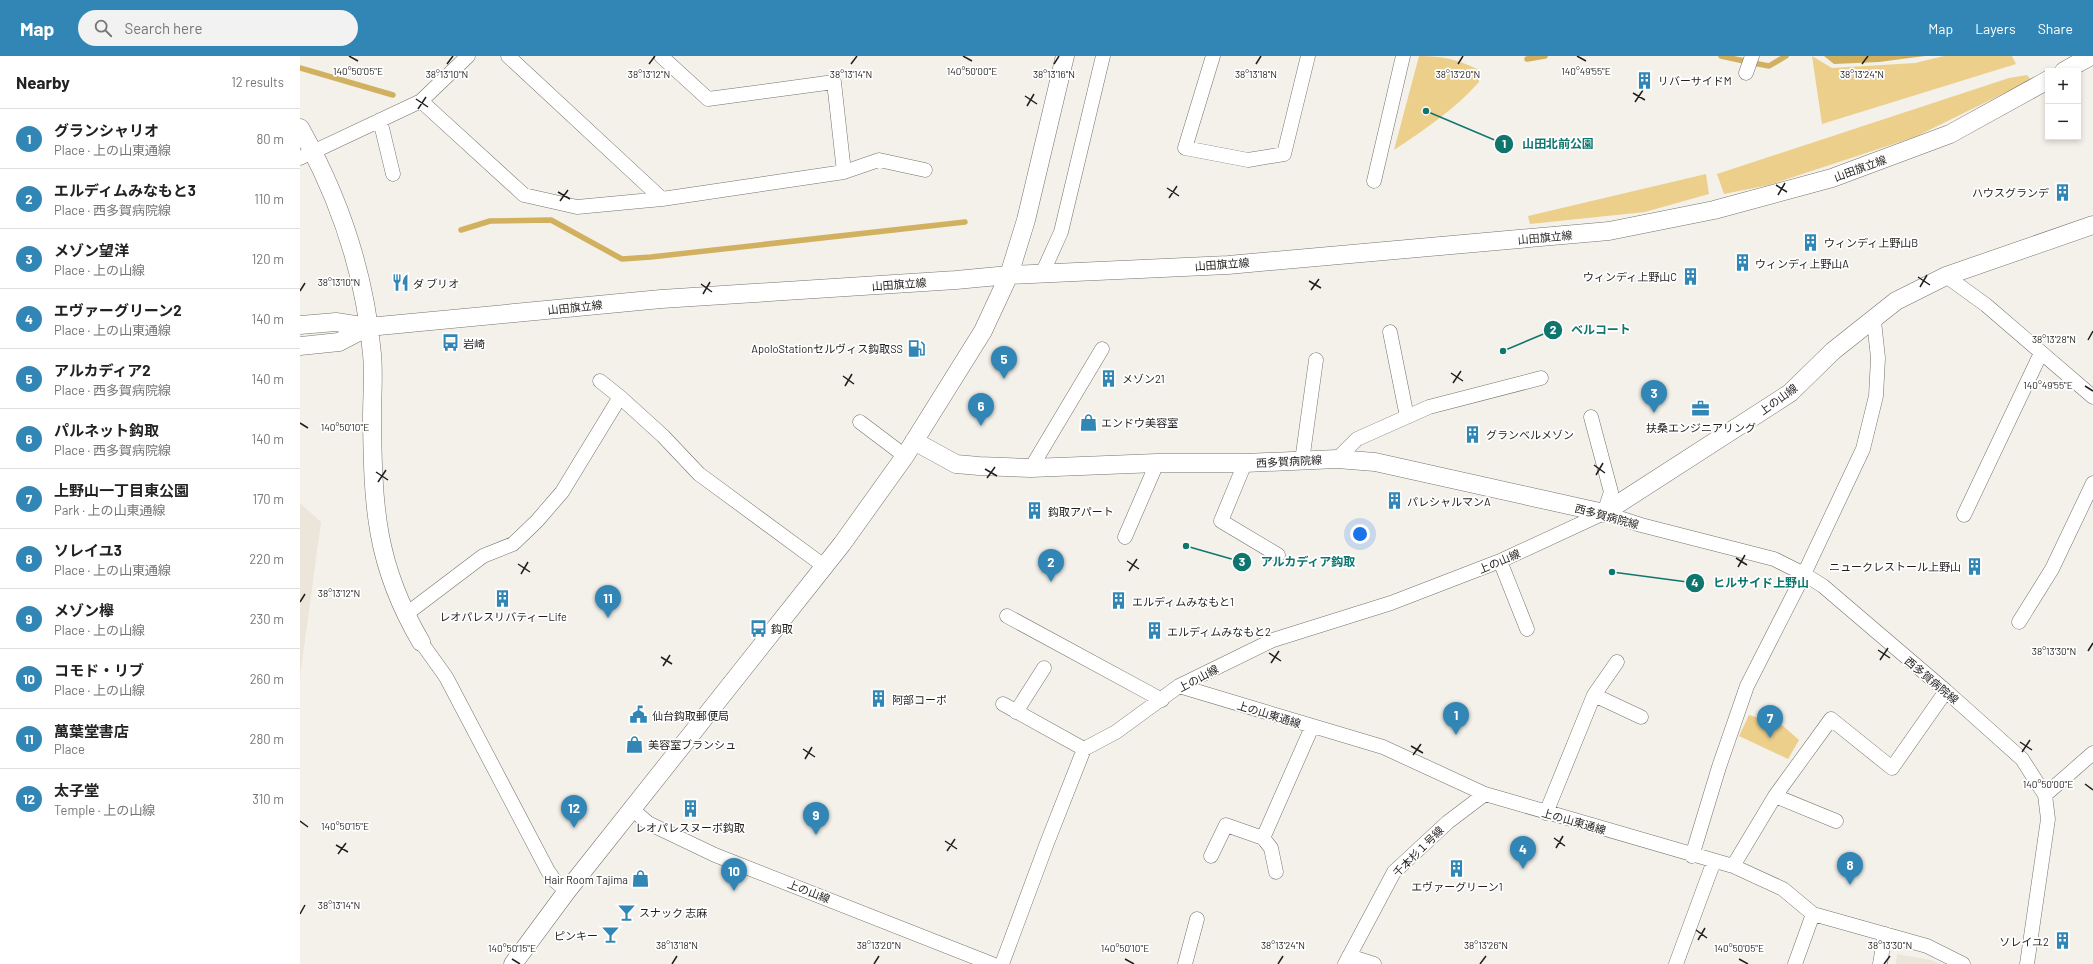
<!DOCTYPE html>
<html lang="en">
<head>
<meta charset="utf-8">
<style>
  :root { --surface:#fff; --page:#f2f2f2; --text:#222; --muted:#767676; --line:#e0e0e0; --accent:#3186b5 }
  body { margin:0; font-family:Barlow,"Noto Sans JP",sans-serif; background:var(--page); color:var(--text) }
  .controls { position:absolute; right:12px; top:12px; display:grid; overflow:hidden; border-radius:0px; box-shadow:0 2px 6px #0003 }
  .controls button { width:36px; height:36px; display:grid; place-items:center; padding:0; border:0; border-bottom:1px solid var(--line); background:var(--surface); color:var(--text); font:20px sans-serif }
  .you { position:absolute; left:1060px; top:478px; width:14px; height:14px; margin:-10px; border:3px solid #fff; border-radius:50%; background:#1a73e8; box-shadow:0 0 0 6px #1a73e833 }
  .badge { display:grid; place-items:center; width:26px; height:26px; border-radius:50%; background:var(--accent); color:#fff; font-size:13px; font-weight:700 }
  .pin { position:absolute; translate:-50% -33px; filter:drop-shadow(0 1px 2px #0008) }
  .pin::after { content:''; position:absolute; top:21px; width:14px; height:12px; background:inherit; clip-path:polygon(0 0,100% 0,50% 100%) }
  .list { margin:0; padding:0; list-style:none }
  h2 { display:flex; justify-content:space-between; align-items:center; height:52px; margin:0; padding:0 16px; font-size:17px }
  h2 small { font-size:13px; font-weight:400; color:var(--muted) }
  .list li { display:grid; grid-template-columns:26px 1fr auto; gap:12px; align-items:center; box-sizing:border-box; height:60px; padding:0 16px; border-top:1px solid var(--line) }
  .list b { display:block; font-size:15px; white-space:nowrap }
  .list p { margin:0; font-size:13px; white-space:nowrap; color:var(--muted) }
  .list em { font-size:13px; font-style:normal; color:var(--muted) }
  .icon { flex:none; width:22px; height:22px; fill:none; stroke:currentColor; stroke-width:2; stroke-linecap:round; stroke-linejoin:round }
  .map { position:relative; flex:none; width:1793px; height:908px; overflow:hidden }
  header { display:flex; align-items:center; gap:24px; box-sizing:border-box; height:56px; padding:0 20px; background:var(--accent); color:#fff }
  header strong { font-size:19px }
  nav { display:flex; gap:22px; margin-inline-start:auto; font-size:14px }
  .search { width:280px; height:36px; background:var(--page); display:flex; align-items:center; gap:10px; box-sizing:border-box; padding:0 14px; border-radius:22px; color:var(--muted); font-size:15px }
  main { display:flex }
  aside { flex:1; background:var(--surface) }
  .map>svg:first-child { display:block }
</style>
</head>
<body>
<header>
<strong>Map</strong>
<div class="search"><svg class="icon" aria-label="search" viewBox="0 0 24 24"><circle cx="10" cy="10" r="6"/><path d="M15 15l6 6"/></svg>Search here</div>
<nav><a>Map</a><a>Layers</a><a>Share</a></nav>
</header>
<main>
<aside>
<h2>Nearby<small>12 results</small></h2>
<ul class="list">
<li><span class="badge">1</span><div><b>グランシャリオ</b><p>Place · 上の山東通線</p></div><em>80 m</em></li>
<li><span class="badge">2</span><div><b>エルディムみなもと3</b><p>Place · 西多賀病院線</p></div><em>110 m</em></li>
<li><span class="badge">3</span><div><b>メゾン望洋</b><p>Place · 上の山線</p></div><em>120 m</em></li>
<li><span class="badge">4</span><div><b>エヴァーグリーン2</b><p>Place · 上の山東通線</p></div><em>140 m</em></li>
<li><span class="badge">5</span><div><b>アルカディア2</b><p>Place · 西多賀病院線</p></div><em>140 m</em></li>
<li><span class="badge">6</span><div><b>パルネット鈎取</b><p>Place · 西多賀病院線</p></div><em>140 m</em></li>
<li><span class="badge">7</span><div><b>上野山一丁目東公園</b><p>Park · 上の山東通線</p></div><em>170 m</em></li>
<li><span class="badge">8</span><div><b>ソレイユ3</b><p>Place · 上の山東通線</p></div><em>220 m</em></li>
<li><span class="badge">9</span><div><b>メゾン欅</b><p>Place · 上の山線</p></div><em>230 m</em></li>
<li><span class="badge">10</span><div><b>コモド・リブ</b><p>Place · 上の山線</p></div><em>260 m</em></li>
<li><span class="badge">11</span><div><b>萬葉堂書店</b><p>Place</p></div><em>280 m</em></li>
<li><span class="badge">12</span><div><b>太子堂</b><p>Temple · 上の山線</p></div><em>310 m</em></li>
</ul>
</aside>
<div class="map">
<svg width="1793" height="908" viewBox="0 0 1793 908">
  <rect width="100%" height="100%" fill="#f4f1eb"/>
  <path fill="#ebe6d9" d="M0 447 21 466 0 621Z
    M1597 898 1631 904 1640 908H1596Z"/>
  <path fill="#eccf8a" d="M1119 0C1142 0 1156 3 1177 13L1179 26C1154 54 1124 74 1094 94Z
    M1512 0 1532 12 1615 7 1644 0H1712L1716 8 1522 68Z
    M1727 19 1731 24 1615 81 1469 129 1424 138 1417 118 1709 22Z
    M1406 118 1409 138 1345 156 1230 168 1228 160Z
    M1449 659 1482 669 1499 684 1488 703 1439 680Z"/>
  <path fill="#d1b060" d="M1524 0H1625L1579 6 1534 8Z"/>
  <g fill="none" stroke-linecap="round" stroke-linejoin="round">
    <path stroke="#d1b060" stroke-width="5.5" d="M1421 0 1444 5
      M1227 3 1245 0
      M1443 5 1469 10 1486 0
      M0 12 93 39
      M161 174 190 165 251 164 322 203 351 201 665 166"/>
    <defs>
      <path id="minor" d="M208 0 362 143
        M361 0 408 43 534 26 544 116
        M913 0 885 92 948 104 984 98 1008 0
        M1446 17 1452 0
        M121 45 224 139 277 151 362 143 544 116 579 104 625 114
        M80 64 93 118
        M0 102 121 45 168 0
        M1074 125 1103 0
        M742 218 761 176 803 0
        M1646 220 1686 249 1793 341
        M1090 276 1107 361
        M320 341 363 380 399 418 524 510
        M1291 361 1311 436 1304 457
        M560 366 605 400
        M1037 403 1057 383 1129 351 1241 322
        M1002 405 1016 304
        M945 407 921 465 978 499
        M731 412 802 293
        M1304 457 1341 469 1474 503 1504 518 1523 530 1646 635 1722 703 1745 739 1748 763 1727 908
        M1664 459 1741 297
        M825 481 857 407
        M1200 505 1227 573
        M105 559 183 500 213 488 237 465 262 436 320 341 300 325
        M707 560 862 644
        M1719 566 1752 513 1793 427
        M121 586 146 621 248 815 255 825 267 835
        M879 630 1083 691 1185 738 1433 810 1483 833 1513 858 1627 890 1663 908
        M1294 639 1341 661
        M703 648 784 693
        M716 656 744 612
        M1745 739 1793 697
        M1475 740 1536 765
        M333 754 348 767 415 799 692 908
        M1246 757 1294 639 1317 606
        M963 782 971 792 976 816
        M911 800 926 769 963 782 1012 671
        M1392 800 1419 711 1447 630 1504 518 1563 393 1576 340 1578 302 1574 265
        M1433 810 1475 740 1531 663 1592 712 1646 635
        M1049 900 1074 908
        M702 908 747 787 784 693 816 676 879 630 973 584 1091 547 1200 505 1304 457
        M885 908 897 863
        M1045 908 1094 816 1148 766 1185 738
        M1376 908 1414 805
        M1495 908 1513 858
        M1580 908 1585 878"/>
      <path id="tertiary" d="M1764 15 1791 0
        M0 72C39 141 65 219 72 298 74 319 72 341 72 362 73 450 75 508 121 586
        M0 269 36 266 68 271 361 243 656 224 709 219 928 209 1309 175 1414 154 1532 122 1650 78 1748 24
        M0 290 39 286 68 271
        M614 385 656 408 679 410 731 412 857 407H945L1037 403 1075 406 1304 457 1490 337 1533 295 1596 245 1646 220 1793 169
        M213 908 267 835 542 488 605 400 683 275 709 219 726 164 765 0"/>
    </defs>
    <use href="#minor" stroke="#75736e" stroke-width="15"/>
    <use href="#tertiary" stroke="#75736e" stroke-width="19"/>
    <use href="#minor" stroke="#fff" stroke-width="14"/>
    <use href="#tertiary" stroke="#fff" stroke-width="18"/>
  </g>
  <path fill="none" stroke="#201f1d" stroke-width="1.5" d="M49 0 58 5M663 0 672 5M1277 0 1286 5M147 8 153 0M349 8 355 0M551 8 557 0M754 8 759 0M956 8 961 0M1158 8 1163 0M1562 8 1568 0M1333 37 1345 44M725 40 737 48M116 43 128 51M1335 46 1343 34M727 50 734 38M118 53 126 41M1476 129 1487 136M867 132 879 140M258 136 270 143M1478 139 1485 127M869 142 877 130M260 145 268 134M1618 221 1630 229M1009 225 1021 232M401 228 412 236M1620 231 1627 219M1011 234 1019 223M0 235 5 227M403 238 410 226M1788 284 1793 275M1151 317 1163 325M543 320 554 328M1153 327 1161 315M545 330 552 318M1785 330 1793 335M0 367 8 372M1294 409 1305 417M685 413 697 420M76 416 88 424M1296 419 1303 407M687 422 695 411M78 426 86 414M1436 502 1447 509M827 505 839 513M218 508 230 516M1438 511 1445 499M829 515 837 503M221 518 228 506M0 546 5 538M1578 594 1590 602M1788 595 1793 587M969 597 981 605M361 601 372 608M1580 604 1588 592M971 607 979 595M363 610 370 599M1720 686 1732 694M1111 690 1123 697M503 693 515 701M1722 696 1730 684M1113 699 1121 688M505 703 512 691M1785 728 1793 734M0 765 8 771M1254 782 1265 790M645 785 657 793M36 789 48 796M1256 792 1263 780M647 795 655 783M38 798 46 787M0 858 5 849M1396 874 1407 882M1398 884 1405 872M212 903 220 908M825 903 834 908M1439 903 1448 908M372 908 377 900M574 908 579 900M978 908 983 900M1180 908 1186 900M1584 908 1590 900"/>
  <defs>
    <symbol id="building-bare" viewBox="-9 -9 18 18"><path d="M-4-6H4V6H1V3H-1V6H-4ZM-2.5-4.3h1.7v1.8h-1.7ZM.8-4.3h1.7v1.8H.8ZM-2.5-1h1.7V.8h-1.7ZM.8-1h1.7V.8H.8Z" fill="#3186b5" stroke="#fff" stroke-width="2.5" paint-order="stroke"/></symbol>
    <symbol id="restaurant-bare" viewBox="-9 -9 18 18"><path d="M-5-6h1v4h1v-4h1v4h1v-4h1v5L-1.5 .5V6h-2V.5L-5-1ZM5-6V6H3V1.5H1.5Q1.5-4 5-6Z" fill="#3186b5" stroke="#fff" stroke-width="2.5" paint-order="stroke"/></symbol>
    <symbol id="bus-bare" viewBox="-9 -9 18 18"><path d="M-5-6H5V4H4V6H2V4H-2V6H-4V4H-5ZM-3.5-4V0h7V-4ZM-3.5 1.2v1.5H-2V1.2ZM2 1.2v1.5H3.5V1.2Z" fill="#3186b5" stroke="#fff" stroke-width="2.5" paint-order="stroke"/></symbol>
    <symbol id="fuel-bare" viewBox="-9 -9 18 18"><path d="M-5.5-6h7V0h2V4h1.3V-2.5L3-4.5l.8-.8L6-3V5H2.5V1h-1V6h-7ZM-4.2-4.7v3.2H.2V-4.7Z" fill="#3186b5" stroke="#fff" stroke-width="2.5" paint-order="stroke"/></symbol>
    <symbol id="office-bare" viewBox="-9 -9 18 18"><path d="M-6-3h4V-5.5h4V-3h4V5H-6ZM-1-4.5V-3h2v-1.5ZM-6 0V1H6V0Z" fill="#3186b5" stroke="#fff" stroke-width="2.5" paint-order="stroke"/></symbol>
    <symbol id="shop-bare" viewBox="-9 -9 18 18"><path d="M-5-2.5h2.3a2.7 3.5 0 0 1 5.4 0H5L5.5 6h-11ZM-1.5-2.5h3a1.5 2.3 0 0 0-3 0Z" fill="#3186b5" stroke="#fff" stroke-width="2.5" paint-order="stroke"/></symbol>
    <symbol id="civic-bare" viewBox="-9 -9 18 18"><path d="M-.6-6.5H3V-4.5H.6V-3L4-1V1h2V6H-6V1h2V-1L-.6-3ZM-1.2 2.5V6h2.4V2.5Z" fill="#3186b5" stroke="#fff" stroke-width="2.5" paint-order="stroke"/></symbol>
    <symbol id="bar-bare" viewBox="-9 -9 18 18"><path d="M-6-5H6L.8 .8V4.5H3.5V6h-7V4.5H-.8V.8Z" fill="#3186b5" stroke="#fff" stroke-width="2.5" paint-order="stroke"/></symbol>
  </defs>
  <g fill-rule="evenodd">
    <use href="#building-bare" x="1332" y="12" width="25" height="25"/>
    <use href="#building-bare" x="1750" y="124" width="25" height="25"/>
    <use href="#building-bare" x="1498" y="174" width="25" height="25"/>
    <use href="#building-bare" x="1430" y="194" width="25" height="25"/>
    <use href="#building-bare" x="1378" y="208" width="25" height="25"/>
    <use href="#restaurant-bare" x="88" y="214" width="25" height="25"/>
    <use href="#bus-bare" x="138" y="274" width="25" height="25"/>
    <use href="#fuel-bare" x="604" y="280" width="25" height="25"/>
    <use href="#building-bare" x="796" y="310" width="25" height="25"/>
    <use href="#office-bare" x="1388" y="340" width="25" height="25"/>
    <use href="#shop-bare" x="776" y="354" width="25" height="25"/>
    <use href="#building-bare" x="1160" y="366" width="25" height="25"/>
    <use href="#building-bare" x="1082" y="432" width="25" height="25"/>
    <use href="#building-bare" x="722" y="442" width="25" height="25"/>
    <use href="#building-bare" x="1662" y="498" width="25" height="25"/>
    <use href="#building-bare" x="190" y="530" width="25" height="25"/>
    <use href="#building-bare" x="806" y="532" width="25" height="25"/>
    <use href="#bus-bare" x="446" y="560" width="25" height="25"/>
    <use href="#building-bare" x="842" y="562" width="25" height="25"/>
    <use href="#building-bare" x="566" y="630" width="25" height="25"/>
    <use href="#civic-bare" x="326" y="646" width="25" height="25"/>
    <use href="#shop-bare" x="322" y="676" width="25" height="25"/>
    <use href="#building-bare" x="378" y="740" width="25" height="25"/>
    <use href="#building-bare" x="1144" y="800" width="25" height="25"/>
    <use href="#shop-bare" x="328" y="810" width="25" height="25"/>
    <use href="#bar-bare" x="314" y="844" width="25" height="25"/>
    <use href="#bar-bare" x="298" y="866" width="25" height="25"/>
    <use href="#building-bare" x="1750" y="872" width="25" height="25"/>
  </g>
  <g text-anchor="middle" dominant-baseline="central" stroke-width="3.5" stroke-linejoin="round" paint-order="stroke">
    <g font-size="11" fill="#201f1d" stroke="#fff" text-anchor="start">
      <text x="1358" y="24">リバーサイドM</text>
      <text x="1749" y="136" text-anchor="end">ハウスグランデ</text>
      <text x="1524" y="186">ウィンディ上野山B</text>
      <text x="1455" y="207">ウィンディ上野山A</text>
      <text x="1377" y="220" text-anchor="end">ウィンディ上野山C</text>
      <text x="113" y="227">ダ ブリオ</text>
      <text x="163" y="287">岩崎</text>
      <text x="603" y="292" text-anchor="end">ApoloStationセルヴィス鈎取SS</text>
      <text x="822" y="322">メゾン21</text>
      <text x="801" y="366">エンドウ美容室</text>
      <text x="1401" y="371" text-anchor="middle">扶桑エンジニアリング</text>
      <text x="1186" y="378">グランベルメゾン</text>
      <text x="1107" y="445">パレシャルマンA</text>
      <text x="748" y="455">鈎取アパート</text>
      <text x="1661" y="510" text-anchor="end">ニュークレストール上野山</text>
      <text x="832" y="545">エルディムみなもと1</text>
      <text x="203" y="560" text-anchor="middle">レオパレスリバティーLife</text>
      <text x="471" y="572">鈎取</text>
      <text x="867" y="575">エルディムみなもと2</text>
      <text x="592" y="643">阿部コーポ</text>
      <text x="352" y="659">仙台鈎取郵便局</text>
      <text x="348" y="688">美容室ブランシュ</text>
      <text x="390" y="771" text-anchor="middle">レオパレスヌーボ鈎取</text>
      <text x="328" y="823" text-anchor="end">Hair Room Tajima</text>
      <text x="1157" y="830" text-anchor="middle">エヴァーグリーン1</text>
      <text x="339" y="856">スナック 志麻</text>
      <text x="298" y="879" text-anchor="end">ピンキー</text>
      <text x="1749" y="885" text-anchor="end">ソレイユ2</text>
    </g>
    <g font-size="11" fill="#201f1d" stroke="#fff">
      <text transform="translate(1560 112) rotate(-20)">山田旗立線</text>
      <text transform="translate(1245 181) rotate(-5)">山田旗立線</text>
      <text transform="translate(922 208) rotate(-4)">山田旗立線</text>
      <text transform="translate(599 228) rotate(-4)">山田旗立線</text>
      <text transform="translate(275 251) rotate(-6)">山田旗立線</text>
      <text transform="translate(1478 343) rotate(-36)">上の山線</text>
      <text transform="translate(989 405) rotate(-3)">西多賀病院線</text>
      <text transform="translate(1307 460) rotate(15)">西多賀病院線</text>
      <text transform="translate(1199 505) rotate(-23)">上の山線</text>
      <text transform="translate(898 622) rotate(-28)">上の山線</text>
      <text transform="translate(1632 624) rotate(40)">西多賀病院線</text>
      <text transform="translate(969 658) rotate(17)">上の山東通線</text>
      <text transform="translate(1274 765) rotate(16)">上の山東通線</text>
      <text transform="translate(1118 795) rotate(-45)">千本杉１号線</text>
      <text transform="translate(509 835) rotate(21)">上の山線</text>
    </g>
  </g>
  <g font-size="10" text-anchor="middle" fill="#201f1d" stroke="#fff" stroke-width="3.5" stroke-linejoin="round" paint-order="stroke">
    <text x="58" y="19">140°50'05"E</text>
    <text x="672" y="19">140°50'00"E</text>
    <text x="1286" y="19">140°49'55"E</text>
    <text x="147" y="22">38°13'10"N</text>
    <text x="551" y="22">38°13'14"N</text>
    <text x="349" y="22">38°13'12"N</text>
    <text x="754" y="22">38°13'16"N</text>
    <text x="956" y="22">38°13'18"N</text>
    <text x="1158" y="22">38°13'20"N</text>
    <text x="1562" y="22">38°13'24"N</text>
    <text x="39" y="230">38°13'10"N</text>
    <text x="1754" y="287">38°13'28"N</text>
    <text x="1748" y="333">140°49'55"E</text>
    <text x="45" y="375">140°50'10"E</text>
    <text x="39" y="541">38°13'12"N</text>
    <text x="1754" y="599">38°13'30"N</text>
    <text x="1748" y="732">140°50'00"E</text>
    <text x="45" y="774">140°50'15"E</text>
    <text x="39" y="853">38°13'14"N</text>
    <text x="377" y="893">38°13'18"N</text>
    <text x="579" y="893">38°13'20"N</text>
    <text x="983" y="893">38°13'24"N</text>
    <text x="1186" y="893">38°13'26"N</text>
    <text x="1590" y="893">38°13'30"N</text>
    <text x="212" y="896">140°50'15"E</text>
    <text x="825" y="896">140°50'10"E</text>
    <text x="1439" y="896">140°50'05"E</text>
  </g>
  <path fill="none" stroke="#0f766e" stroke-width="1.5" d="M1126 55L1204 88M1203 295L1253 274M886 490L942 506M1312 516L1395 527"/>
  <g fill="#0f766e" stroke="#fff" stroke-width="1.5">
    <circle cx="1126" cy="55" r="4"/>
    <circle cx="1203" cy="295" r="4"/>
    <circle cx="886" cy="490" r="4"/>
    <circle cx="1312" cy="516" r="4"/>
    <circle cx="1204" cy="88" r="10"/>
    <circle cx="1253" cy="274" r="10"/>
    <circle cx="942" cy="506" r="10"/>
    <circle cx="1395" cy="527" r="10"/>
  </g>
  <g font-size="12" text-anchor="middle" font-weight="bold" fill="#fff">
    <text x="1204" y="92">1</text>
    <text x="1253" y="278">2</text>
    <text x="942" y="510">3</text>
    <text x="1395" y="531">4</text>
  </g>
  <g font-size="12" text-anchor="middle" font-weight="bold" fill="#0f766e" stroke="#fff" stroke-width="3.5" stroke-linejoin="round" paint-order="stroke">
    <text x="1258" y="92">山田北前公園</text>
    <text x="1301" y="278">ベルコート</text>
    <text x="1008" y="510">アルカディア鈎取</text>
    <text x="1461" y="531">ヒルサイド上野山</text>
  </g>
</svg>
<div class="controls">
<button>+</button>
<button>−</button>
</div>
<div class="you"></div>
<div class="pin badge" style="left:1156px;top:679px">1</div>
<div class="pin badge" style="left:751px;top:526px">2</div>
<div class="pin badge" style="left:1354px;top:357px">3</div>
<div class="pin badge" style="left:1223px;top:813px">4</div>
<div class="pin badge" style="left:704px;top:323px">5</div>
<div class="pin badge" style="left:681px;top:370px">6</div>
<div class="pin badge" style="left:1470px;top:682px">7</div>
<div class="pin badge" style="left:1550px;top:829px">8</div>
<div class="pin badge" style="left:516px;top:779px">9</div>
<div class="pin badge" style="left:434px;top:835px">10</div>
<div class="pin badge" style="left:308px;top:562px">11</div>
<div class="pin badge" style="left:274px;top:772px">12</div>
</div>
</main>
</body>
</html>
